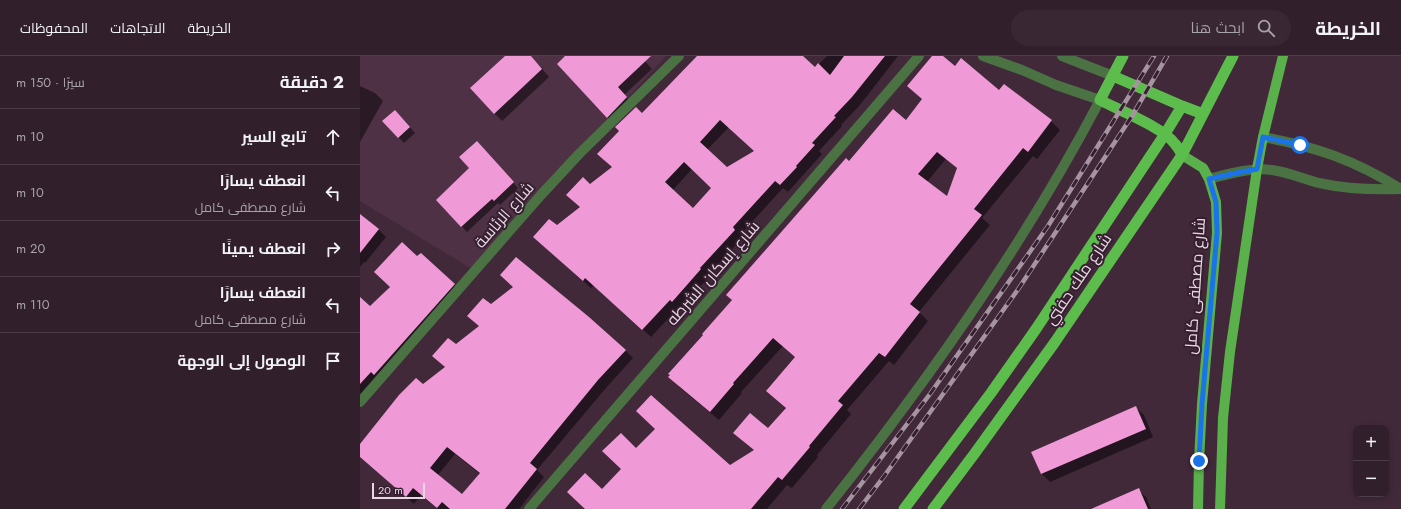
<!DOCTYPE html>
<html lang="ar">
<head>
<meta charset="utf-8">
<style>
  :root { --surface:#311f2c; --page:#392734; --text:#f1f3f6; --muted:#a8a2a9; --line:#4c3d48 }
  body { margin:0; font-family:Jost,Cairo,sans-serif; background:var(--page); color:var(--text); direction:rtl }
  .controls { position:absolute; right:12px; bottom:12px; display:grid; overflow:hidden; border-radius:8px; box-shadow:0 2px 6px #0003 }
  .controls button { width:36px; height:36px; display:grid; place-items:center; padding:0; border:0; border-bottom:1px solid var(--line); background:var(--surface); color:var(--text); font:20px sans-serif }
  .scale { position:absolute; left:12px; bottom:10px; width:53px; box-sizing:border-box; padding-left:4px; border:2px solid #e8d8e2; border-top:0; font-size:11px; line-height:14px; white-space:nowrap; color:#e8d8e2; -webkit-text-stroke:3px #361f30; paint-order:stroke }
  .stop { position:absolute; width:12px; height:12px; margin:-9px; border:3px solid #1a73e8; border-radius:50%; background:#fff }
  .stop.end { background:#1a73e8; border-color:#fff; box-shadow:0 1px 4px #0008 }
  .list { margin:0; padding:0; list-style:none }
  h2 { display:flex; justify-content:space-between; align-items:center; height:52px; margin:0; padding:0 16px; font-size:17px }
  h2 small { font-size:13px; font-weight:400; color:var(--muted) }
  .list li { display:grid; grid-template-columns:26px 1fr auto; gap:12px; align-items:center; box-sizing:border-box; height:56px; padding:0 16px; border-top:1px solid var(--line) }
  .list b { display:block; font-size:15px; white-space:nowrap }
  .list p { margin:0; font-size:13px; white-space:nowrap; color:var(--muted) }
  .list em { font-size:13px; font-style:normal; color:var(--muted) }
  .icon { flex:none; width:22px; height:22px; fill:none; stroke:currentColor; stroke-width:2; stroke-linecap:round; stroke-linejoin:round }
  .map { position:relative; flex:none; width:1041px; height:453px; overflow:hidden; direction:ltr }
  header { display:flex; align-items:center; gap:24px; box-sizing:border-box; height:56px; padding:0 20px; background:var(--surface); border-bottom:1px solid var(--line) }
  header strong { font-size:19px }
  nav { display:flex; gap:22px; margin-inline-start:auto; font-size:14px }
  .search { width:280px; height:36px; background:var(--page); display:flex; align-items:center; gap:10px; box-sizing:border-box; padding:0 14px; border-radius:22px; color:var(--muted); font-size:15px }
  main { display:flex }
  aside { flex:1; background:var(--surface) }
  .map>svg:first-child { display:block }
</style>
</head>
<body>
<header>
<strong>الخريطة</strong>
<div class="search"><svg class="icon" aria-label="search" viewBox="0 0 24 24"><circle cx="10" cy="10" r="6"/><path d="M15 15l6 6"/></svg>ابحث هنا</div>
<nav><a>الخريطة</a><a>الاتجاهات</a><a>المحفوظات</a></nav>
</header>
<main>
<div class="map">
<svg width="1041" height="453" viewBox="0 0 1041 453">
  <rect width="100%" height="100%" fill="#41293a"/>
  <path fill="#4f3146" d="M0 0H306L112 213 0 145Z"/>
  <path fill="#0007" fill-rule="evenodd" d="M147 0H163L180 10 189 21 142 65 134 57Z
    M207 0H280L292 13 264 39 274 50 255 69 247 61Z
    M338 0H441L455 12 467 0H538L500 49 481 69 482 70 459 95 462 98 428 136 423 132 380 179 382 182 347 221 348 222 320 253 319 251 291 281 234 229 231 232 182 188 197 171 221 152 230 129 253 112 246 106 282 58ZM369 71 395 96 367 112 347 94ZM332 113 353 132 333 154 312 135Z
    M574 0H582L595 11 640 35 644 29 691 65 700 74 677 103 673 100 622 162 630 169 559 256 568 265 534 309 529 305 487 354 491 358 457 399 458 401 432 432 427 429 407 453H226L262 414 276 393 370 410 395 395 383 385 408 374 426 352 407 335 436 302 423 290 381 336 382 337 359 364 318 330 344 279 373 245 367 239 489 106 546 66 563 43ZM586 103 598 113 587 142 567 126Z
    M0 30 15 37 23 45 0 86Z
    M40 60 55 77 44 87 23 65Z
    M122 92 158 132 140 149 138 147 107 176 78 144 110 112Z
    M0 159 18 173 26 181 5 207 4 206 0 211Z
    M57 202 94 228 102 236 0 343V242L10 252Z
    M131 249 265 294 273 302 246 332 177 414 184 421 159 453H78L61 439 54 448 0 401V389L63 329 86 312 73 300 96 290 120 271ZM95 398 120 418 102 440 77 420Z
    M776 352 784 359 793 381 690 426 682 418 673 396Z
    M778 434 786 441 791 453H733Z"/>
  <path fill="#f099d7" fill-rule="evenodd" d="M145 0H171L182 13 134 58 110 32Z
    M205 0H291L258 31 267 41 247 62 197 8Z
    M337 0H443L455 11 458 7 470 19 484 0H525L492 41 474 60 476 61 452 87 455 89 436 110 437 111 420 129 415 125 373 171 375 174 340 212 341 213 312 246 310 244 282 274 225 222 223 225 173 181 189 163 197 169 220 151 206 139 223 121 230 128 252 111 237 98 259 75 255 71 276 51 282 57ZM360 64 394 95 367 111 340 86ZM324 106 351 132 333 152 305 126Z
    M572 0H583L595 10 601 2 639 34 644 28 692 64 668 96 663 92 614 153 622 159 550 248 560 256 525 301 519 297 478 345 483 349 449 390 450 391 422 424 418 421 391 453H225L207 436 225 417 242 433 261 413 242 395 261 377 276 392 295 373 276 355 291 339 370 409 394 394 373 377 390 357 408 372 426 352 406 335 435 301 413 282 373 327 374 328 350 356 308 321 310 319 308 318 343 279 342 278 372 244 366 239 486 102 489 105 533 53 546 64 562 43 547 30ZM577 96 597 112 587 140 558 118Z
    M35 54 50 71 38 82 22 65Z
    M117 85 154 126 134 145 132 143 101 171 76 144 109 112 99 101Z
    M0 158 19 173 0 197Z
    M42 186 57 200 61 197 95 228 14 319 11 316 0 328V241L10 250 30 231 14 216Z
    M156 201 229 261 266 294 238 324 170 407 177 413 145 453H90L82 446 77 452 53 432 46 441 0 401V388L39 339 56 322 63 328 85 311 72 300 88 282 96 288 119 270 107 260 123 242 131 248 153 231 140 219ZM87 391 120 417 102 438 70 412Z
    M776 350 786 373 681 418 671 396Z
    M779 432 788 453H731Z"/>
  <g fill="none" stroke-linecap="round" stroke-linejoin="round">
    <path stroke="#4a7243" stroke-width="10" d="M903 81C957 91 994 104 1041 133
      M849 123C869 118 891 111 912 114 928 116 943 123 959 127 986 133 1013 134 1041 133
      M0 346 181 139 219 98 319 0
      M169 453 559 0"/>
    <path stroke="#4a7243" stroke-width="10" d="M702 0 753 20
      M466 453C568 325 664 189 740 44L696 29 662 14 623 0"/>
    <path stroke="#5ab04b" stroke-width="10" d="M822 99 843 112 849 123 856 146 857 177 842 348 839 405 838 453
      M860 453 863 362 870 296 897 113 903 81 923 0"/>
    <path stroke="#5cbc4c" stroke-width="11" d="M763 0 740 44C759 54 804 72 815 88 818 91 820 95 822 99
      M753 20 822 50 843 58
      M544 453 631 337 676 273 805 78 822 50
      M573 453 615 397 695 286 822 99 873 0"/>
    <defs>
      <path id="rail" d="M482 453 570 338 688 170 794 0
        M499 453 525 419 659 232 772 60 807 0"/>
    </defs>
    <use href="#rail" stroke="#a794a1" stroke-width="4.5"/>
    <use href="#rail" stroke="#361f30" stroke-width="3" stroke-dasharray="9" stroke-linecap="butt"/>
  </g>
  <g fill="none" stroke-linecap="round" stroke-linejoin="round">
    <path stroke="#1a73e8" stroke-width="5" d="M839 405 842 348 857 177 856 146 849 123 881 116 897 113 903 81 940 89"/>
  </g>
  <g text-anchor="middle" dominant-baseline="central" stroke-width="4" stroke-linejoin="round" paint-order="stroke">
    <g font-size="16" fill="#e8d8e2" stroke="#361f30">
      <text transform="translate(144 159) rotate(-49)">شارع الرئاسة</text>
      <text transform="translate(353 217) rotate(-49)">شارع إسكان الشرطه</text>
      <text transform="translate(718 223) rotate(-56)">شارع ملك حفني</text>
      <text transform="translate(835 230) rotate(-86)">شارع مصطفى كامل</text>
    </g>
  </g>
</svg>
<div class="controls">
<button>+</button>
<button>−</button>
</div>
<div class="scale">20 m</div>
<div class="stop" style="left:940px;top:89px"></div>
<div class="stop end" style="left:839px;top:405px"></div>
</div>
<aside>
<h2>2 دقيقة<small>سيرًا · 150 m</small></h2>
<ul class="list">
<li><svg class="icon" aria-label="ahead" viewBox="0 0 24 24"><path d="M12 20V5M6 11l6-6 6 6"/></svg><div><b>تابع السير</b></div><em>10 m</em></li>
<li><svg class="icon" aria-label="left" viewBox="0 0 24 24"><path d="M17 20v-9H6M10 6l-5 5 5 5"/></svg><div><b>انعطف يسارًا</b><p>شارع مصطفى كامل</p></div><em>10 m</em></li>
<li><svg class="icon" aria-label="right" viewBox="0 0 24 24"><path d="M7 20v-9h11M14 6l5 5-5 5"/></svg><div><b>انعطف يمينًا</b></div><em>20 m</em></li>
<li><svg class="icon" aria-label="left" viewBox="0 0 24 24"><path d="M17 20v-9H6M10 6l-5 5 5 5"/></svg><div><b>انعطف يسارًا</b><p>شارع مصطفى كامل</p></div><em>110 m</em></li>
<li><svg class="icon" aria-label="arrive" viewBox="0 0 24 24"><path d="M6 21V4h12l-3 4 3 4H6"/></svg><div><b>الوصول إلى الوجهة</b></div></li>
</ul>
</aside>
</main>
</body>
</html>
